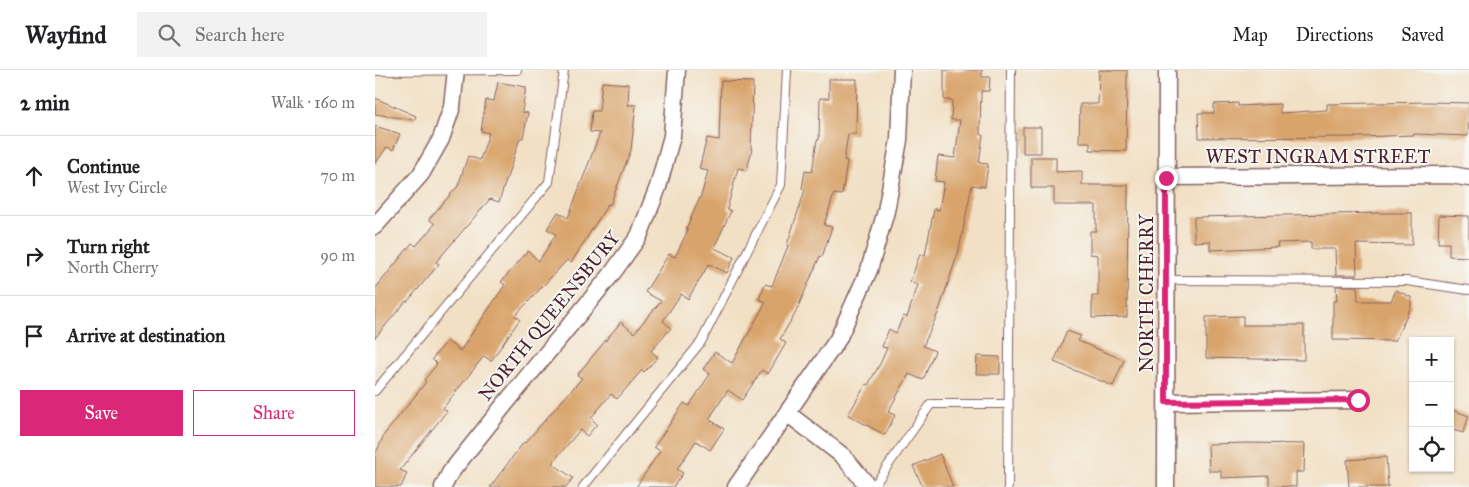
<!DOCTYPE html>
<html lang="en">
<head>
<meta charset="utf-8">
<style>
  :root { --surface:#fff; --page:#f2f2f2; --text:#202124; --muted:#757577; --line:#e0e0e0; --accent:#db2777 }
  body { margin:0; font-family:"IM FELL Great Primer",serif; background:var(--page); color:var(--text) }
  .controls { position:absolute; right:15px; bottom:15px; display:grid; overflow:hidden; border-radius:0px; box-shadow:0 1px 4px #0004 }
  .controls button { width:45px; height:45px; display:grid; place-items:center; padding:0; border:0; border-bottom:1px solid var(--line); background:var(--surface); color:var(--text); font:25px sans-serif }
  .stop { position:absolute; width:15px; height:15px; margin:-11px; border:4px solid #db2777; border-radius:50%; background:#fff }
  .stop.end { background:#db2777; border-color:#fff; box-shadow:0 1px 5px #0008 }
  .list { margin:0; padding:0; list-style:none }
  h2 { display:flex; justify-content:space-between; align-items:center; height:65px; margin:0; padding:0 20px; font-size:21px }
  h2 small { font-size:16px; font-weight:400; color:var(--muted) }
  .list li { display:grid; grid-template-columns:32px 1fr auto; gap:15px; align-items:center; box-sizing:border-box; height:80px; padding:0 20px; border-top:1px solid var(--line) }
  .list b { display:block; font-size:19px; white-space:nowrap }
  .list p { margin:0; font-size:16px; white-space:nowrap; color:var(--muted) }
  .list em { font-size:16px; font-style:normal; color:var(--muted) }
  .actions { display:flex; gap:10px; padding:15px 20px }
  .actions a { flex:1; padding:11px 0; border:1px solid var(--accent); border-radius:0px; text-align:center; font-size:18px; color:var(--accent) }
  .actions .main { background:var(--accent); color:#fff }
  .icon { flex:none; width:28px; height:28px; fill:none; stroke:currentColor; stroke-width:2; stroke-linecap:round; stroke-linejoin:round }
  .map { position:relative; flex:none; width:1094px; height:417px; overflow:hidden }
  header { display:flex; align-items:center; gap:30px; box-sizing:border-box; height:70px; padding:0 25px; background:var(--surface); border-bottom:1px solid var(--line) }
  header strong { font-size:24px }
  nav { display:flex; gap:28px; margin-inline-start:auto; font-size:18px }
  .search { width:350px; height:45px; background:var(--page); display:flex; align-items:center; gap:12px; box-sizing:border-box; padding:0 18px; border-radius:0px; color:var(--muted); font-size:19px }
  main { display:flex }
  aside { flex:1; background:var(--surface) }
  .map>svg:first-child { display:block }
</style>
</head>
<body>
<header>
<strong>Wayfind</strong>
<div class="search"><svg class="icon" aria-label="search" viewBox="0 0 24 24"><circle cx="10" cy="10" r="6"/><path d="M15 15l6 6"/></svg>Search here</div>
<nav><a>Map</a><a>Directions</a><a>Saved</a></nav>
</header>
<main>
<aside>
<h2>2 min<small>Walk · 160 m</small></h2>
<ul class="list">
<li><svg class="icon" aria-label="ahead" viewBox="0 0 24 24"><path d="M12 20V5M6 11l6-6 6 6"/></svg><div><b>Continue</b><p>West Ivy Circle</p></div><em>70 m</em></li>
<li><svg class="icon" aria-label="right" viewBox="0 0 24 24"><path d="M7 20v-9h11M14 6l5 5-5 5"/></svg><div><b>Turn right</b><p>North Cherry</p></div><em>90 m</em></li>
<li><svg class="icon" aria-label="arrive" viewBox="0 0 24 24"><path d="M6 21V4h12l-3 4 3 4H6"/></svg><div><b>Arrive at destination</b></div></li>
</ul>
<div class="actions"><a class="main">Save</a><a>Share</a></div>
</aside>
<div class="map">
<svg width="1094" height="417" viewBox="0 0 1094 417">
  <rect width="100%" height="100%" fill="#f6f6f2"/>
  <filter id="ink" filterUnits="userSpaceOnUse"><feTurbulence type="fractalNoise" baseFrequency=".02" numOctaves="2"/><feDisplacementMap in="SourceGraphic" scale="10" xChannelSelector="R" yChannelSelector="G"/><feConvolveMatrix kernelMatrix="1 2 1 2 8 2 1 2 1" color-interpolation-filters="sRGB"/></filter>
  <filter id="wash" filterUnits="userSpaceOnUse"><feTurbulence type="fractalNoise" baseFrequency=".0096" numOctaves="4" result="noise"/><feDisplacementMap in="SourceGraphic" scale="20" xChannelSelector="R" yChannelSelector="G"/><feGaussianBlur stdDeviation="1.12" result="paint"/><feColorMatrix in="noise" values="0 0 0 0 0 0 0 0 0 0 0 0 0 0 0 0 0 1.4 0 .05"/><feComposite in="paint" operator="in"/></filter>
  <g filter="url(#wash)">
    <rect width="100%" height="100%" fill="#f2e0c5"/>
    <g id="blocks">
      <path fill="#d9a46c" d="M569 0H607V7H615L614 21H606L605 64 608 65 604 93 613 94 610 117 597 115 584 180 563 243 548 276 560 281 548 310 534 304 513 342 520 345 510 365 473 345 491 314 493 315 506 292 512 278 507 277 514 259 521 263 528 246 532 247 543 215 535 212 545 184 550 185 559 139 564 140 569 112 560 111 563 86 580 88 585 50H576L577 30H569Z
        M724 0H752L751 81 715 80V72H704L705 34H723Z
        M454 9H482L481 64H473L469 90 472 91 467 125 459 124 449 155 457 157 447 187 445 186 420 244 405 269 411 273 393 304 387 300 367 330 353 320 334 349 349 359 335 380 321 371 302 399 308 403 298 417H261L285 381 279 377 309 333 314 336 335 304 328 299 340 282 357 293 391 232 384 229 390 214 397 216 413 176 412 175 430 120 427 119 430 101 437 102 442 70H444L445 28H454Z
        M346 11 378 12 376 79H377L372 100 363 98 352 139 356 141 339 178 359 187 352 203 334 194 313 229 306 224 288 251 296 258 276 281 283 287 269 302 267 300 242 329 236 324 216 348 222 354 212 366 205 360 177 393 198 408 191 417H115L149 372 150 373 207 308 202 305 246 252 259 263 286 231 270 222 294 184 300 187 313 160 311 159 327 123 333 101 324 99 332 68 344 70Z
        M123 12 151 17 147 42 153 43 148 68H145L124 132 115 129 61 192 64 194 32 232 31 231 0 268V219L37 173 41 176 60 154 54 149 83 116 93 86 105 90 114 63 106 61 111 30 119 31Z
        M227 12 254 14 253 35H261L256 80 235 135 233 134 196 193 192 190 140 246 145 249 116 291 109 286 68 338 72 341 25 400 32 403 26 417H0V385L9 365 51 312 49 310 62 294 57 289 72 271 85 281 130 215 126 212 153 181 164 191 181 164 172 159 183 142 193 148 225 63 215 62 217 41H224Z
        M0 28 41 46 39 50 0 44Z
        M1052 32 1094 33 1093 66 1039 64V65L985 67 824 68 823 43H839V34L863 33V36L905 34V43L952 40V34Z
        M0 56 25 64 18 80 12 77 0 94Z
        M648 57H666V83H648Z
        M656 87H681V102L707 101V115H753L752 247 717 248V226H723V185L715 184V161H721V135H679V118H656Z
        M1004 143H1037V175L981 174 982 205H961L960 179H936V172L902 173 903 177 835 180V171L819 172V147Z
        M1064 145 1094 146V187L1074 186V173H1063Z
        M961 216H982L983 231H1016L1021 220 1036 227V236L1020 271 958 270V231H962Z
        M868 246V255H929V290L831 288V247Z
        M692 261 706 266 703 271 749 290 738 316 679 292Z
        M602 286 625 287V304H601Z
        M1075 339 1094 346 1088 363 1075 359Z
        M872 373 930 374 929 402H921V417L894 416V406L846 408V401H834L833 374Z
        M565 384 578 417H548L538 396Z
        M1011 387 1013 417H974L972 390Z"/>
    </g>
  </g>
  <g filter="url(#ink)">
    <use href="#blocks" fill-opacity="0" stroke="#856361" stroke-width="1"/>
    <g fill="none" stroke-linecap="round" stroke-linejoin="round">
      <defs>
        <path id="service" d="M0 1 142 0
          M791 210 1032 211 1094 220
          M0 321 174 112 189 0
          M208 417 326 272 406 115 412 0
          M498 417 556 334H633
          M633 417 636 0"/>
        <path id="minor" d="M791 107 1076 105 1094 108
          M0 156 46 104 66 69 77 37 81 0
          M791 332 983 330
          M412 343 468 386 494 417
          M68 417 75 403 130 334 236 205 264 166 283 117 297 66 302 0
          M361 417 463 269 494 200 511 141 524 70 527 0
          M791 417 792 0"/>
      </defs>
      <use href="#service" stroke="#856361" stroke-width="10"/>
      <use href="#minor" stroke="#856361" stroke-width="19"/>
      <use href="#service" stroke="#fff" stroke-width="8"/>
      <use href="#minor" stroke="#fff" stroke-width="16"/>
    </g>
  </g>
  <g fill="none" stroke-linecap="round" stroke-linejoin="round" filter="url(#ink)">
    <path stroke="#db2777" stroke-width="6" d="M791 108V332L983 330"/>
  </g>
  <g text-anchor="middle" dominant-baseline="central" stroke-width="4" stroke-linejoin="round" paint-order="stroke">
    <g font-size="19" fill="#4a1f2b" stroke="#f6f6f2">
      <text x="943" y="86">WEST INGRAM STREET</text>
      <text transform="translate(771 223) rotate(-90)">NORTH CHERRY</text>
      <text transform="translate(174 246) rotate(-51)">NORTH QUEENSBURY</text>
    </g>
  </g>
</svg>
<div class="controls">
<button>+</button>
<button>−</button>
<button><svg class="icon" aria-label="locate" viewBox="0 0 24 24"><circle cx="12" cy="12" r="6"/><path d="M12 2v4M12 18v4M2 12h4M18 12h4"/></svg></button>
</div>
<div class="stop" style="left:983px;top:330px"></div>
<div class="stop end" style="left:791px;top:108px"></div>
</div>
</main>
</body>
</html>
